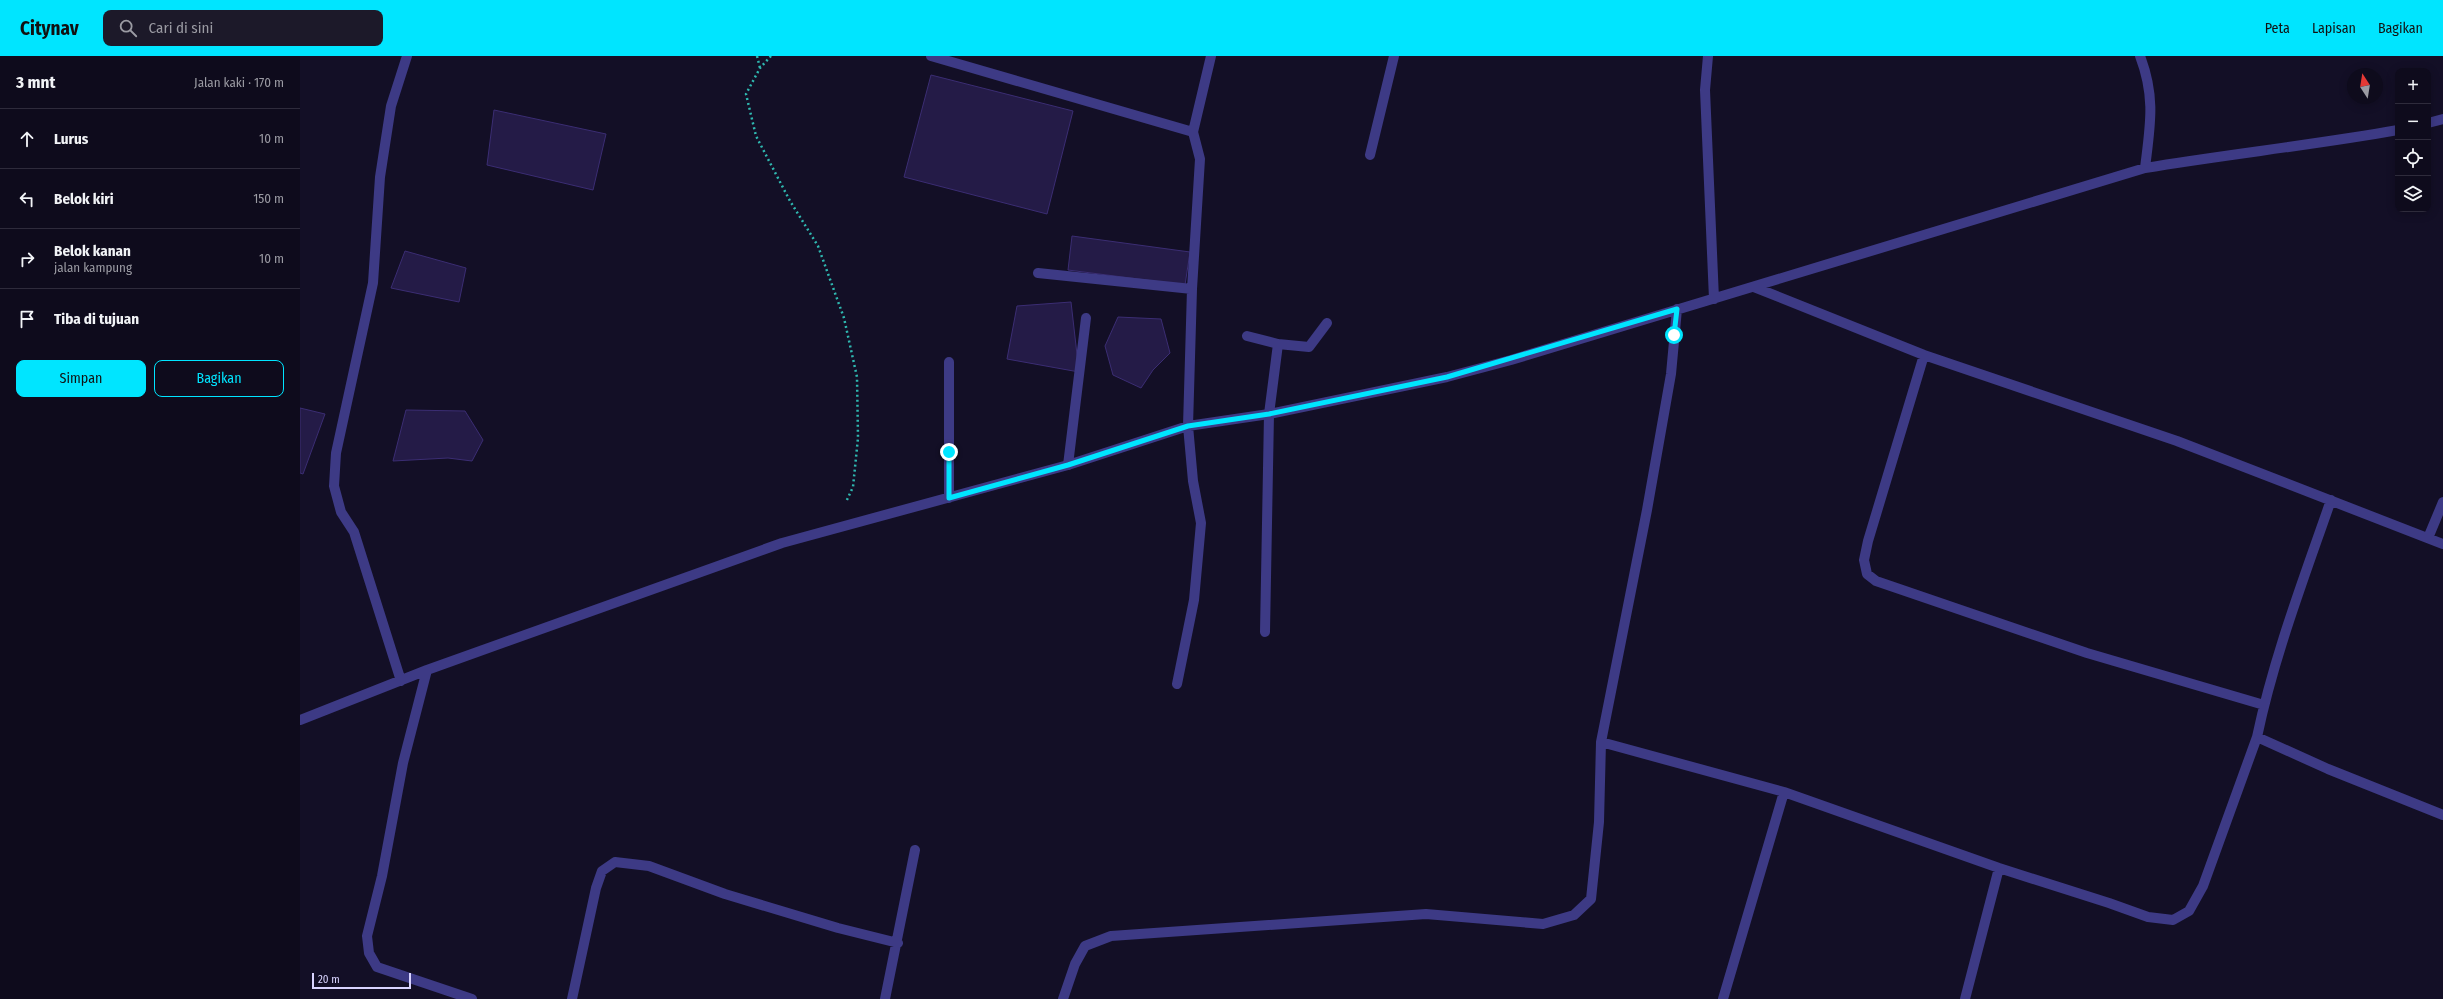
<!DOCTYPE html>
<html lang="id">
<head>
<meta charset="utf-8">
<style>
  :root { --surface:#0e0b1c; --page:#1c1929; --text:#f1f3f6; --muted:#9b9ba3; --line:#2e2b3b; --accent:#00e5ff }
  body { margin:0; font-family:"Fira Sans Condensed",sans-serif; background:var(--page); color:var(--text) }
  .controls { position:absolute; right:12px; top:12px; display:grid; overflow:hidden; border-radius:8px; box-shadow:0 2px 10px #0003 }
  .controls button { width:36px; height:36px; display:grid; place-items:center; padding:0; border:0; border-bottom:1px solid var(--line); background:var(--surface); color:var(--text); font:20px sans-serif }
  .compass { position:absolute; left:2047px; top:12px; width:36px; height:36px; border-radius:50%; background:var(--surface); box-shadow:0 2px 10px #0003; rotate:348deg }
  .scale { position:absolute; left:12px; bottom:10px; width:99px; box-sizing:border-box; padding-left:4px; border:2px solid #d9d4ff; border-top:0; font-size:11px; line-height:14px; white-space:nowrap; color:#d9d4ff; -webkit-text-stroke:3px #130f26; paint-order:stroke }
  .stop { position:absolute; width:12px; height:12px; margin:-9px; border:3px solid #00e5ff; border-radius:50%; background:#fff }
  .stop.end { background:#00e5ff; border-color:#fff; box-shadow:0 1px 4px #0008 }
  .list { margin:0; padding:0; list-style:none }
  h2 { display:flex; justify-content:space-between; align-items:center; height:52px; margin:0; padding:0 16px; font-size:17px }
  h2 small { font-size:13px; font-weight:400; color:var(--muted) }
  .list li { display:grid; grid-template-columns:26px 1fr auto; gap:12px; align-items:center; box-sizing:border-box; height:60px; padding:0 16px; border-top:1px solid var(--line) }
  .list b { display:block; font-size:15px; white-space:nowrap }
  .list p { margin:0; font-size:13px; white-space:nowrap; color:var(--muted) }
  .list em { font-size:13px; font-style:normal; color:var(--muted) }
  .actions { display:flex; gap:8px; padding:12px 16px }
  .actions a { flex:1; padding:9px 0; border:1px solid var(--accent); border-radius:8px; text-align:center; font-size:14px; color:var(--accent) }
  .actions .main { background:var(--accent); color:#111 }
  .icon { flex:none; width:22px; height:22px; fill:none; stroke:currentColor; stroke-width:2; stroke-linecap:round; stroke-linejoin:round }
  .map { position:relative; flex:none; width:2143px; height:943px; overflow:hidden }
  header { display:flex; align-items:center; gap:24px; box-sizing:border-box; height:56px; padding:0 20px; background:var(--accent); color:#111 }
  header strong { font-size:19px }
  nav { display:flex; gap:22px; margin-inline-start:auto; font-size:14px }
  .search { width:280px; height:36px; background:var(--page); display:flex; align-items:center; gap:10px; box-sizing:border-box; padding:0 14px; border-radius:8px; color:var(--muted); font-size:15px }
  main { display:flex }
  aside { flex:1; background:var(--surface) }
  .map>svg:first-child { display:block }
</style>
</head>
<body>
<header>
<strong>Citynav</strong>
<div class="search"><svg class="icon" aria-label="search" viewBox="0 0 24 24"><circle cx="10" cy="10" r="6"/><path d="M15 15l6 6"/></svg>Cari di sini</div>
<nav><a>Peta</a><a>Lapisan</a><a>Bagikan</a></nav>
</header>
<main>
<aside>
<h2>3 mnt<small>Jalan kaki · 170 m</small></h2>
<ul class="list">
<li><svg class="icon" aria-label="ahead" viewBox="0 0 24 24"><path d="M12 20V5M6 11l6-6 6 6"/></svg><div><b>Lurus</b></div><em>10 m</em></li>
<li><svg class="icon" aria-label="left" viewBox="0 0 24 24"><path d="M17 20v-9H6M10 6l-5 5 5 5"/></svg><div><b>Belok kiri</b></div><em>150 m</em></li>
<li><svg class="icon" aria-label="right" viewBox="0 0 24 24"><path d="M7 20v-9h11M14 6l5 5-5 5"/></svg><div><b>Belok kanan</b><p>jalan kampung</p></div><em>10 m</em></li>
<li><svg class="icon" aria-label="arrive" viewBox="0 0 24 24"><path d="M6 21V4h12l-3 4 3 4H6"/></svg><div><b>Tiba di tujuan</b></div></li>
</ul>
<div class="actions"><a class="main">Simpan</a><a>Bagikan</a></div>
</aside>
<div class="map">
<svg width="2143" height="943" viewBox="0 0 2143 943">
  <rect width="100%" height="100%" fill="#130f26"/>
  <path fill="#241b47" stroke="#3b2d73" d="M631 19 773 55 747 158 604 121Z
    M194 54 306 78 293 134 187 109Z
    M772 180 890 196 885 229 768 214Z
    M105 195 166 212 159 246 91 232Z
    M771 246 779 316 707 303 717 250Z
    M818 261 861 263 870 297 853 314 841 332 813 319 805 290Z
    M0 352 25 358 3 418 0 417Z
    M106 354 165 355 183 384 172 405 148 402 93 405Z"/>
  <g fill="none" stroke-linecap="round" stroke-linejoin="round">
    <path stroke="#2fb8b0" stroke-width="2.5" stroke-dasharray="2 3" stroke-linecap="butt" d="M457 0 460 12
      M471 0 460 12 446 38 456 80 490 145 518 190 544 262 557 321 558 382 553 431 546 446"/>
    <path stroke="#3d3a85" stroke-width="10" d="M947 280 978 288 1009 291 1027 267
      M768 409 786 262
      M965 576 969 358 978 288"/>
    <path stroke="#3d3a85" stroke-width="10" d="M631 0 893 76 900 103 892 233 888 370 893 425 901 467 894 544 877 628
      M1408 0 1405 34 1414 243
      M1840 0C1856 42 1850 70 1845 112
      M2128 67 2143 63
      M893 76 911 0
      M1070 99 1094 0
      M738 217 892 233
      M1454 231 1624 299 1877 385 2143 488
      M1624 299 1568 485 1564 504 1567 518 1576 525 1787 597 1964 649
      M649 306V442
      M2031 444C2004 522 1974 600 1957 681L2028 713 2143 759
      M2128 482 2143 446
      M127 614 103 707 82 820 67 880 69 897 77 911 172 943
      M101 625 54 476 41 456 34 430 36 397 73 227 80 121 91 50 107 0
      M0 664 127 614 482 487 768 409 888 370 969 358 1147 321 1211 304 1845 112C1929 98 2014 89 2098 74
      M1301 686 1484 736 1699 812 1809 847 1848 861 1873 864 1889 855 1903 830 1957 681
      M272 943 296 832 302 815 315 806 349 810 425 838 538 872 598 887
      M585 943 615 794
      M763 943 775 908 785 890 811 880 1126 858 1243 868 1274 859 1291 843 1299 766 1301 686 1347 454 1371 318 1377 253
      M1423 943 1484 736
      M1665 943 1699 812"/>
  </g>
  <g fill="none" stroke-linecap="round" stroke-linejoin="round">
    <path stroke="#00e5ff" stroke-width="5" d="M649 396V442L768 409 888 370 969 358 1147 321 1377 253 1374 279"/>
  </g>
</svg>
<div class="controls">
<button>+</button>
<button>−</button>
<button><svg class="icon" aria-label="locate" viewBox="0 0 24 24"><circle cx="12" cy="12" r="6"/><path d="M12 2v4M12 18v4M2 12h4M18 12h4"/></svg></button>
<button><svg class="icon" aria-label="layers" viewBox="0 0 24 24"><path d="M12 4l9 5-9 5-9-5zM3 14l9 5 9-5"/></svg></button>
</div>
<svg class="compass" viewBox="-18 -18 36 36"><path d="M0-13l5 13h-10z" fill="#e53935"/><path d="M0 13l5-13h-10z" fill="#9b9ba3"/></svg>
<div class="scale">20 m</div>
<div class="stop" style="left:1374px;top:279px"></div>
<div class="stop end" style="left:649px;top:396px"></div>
</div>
</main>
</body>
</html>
